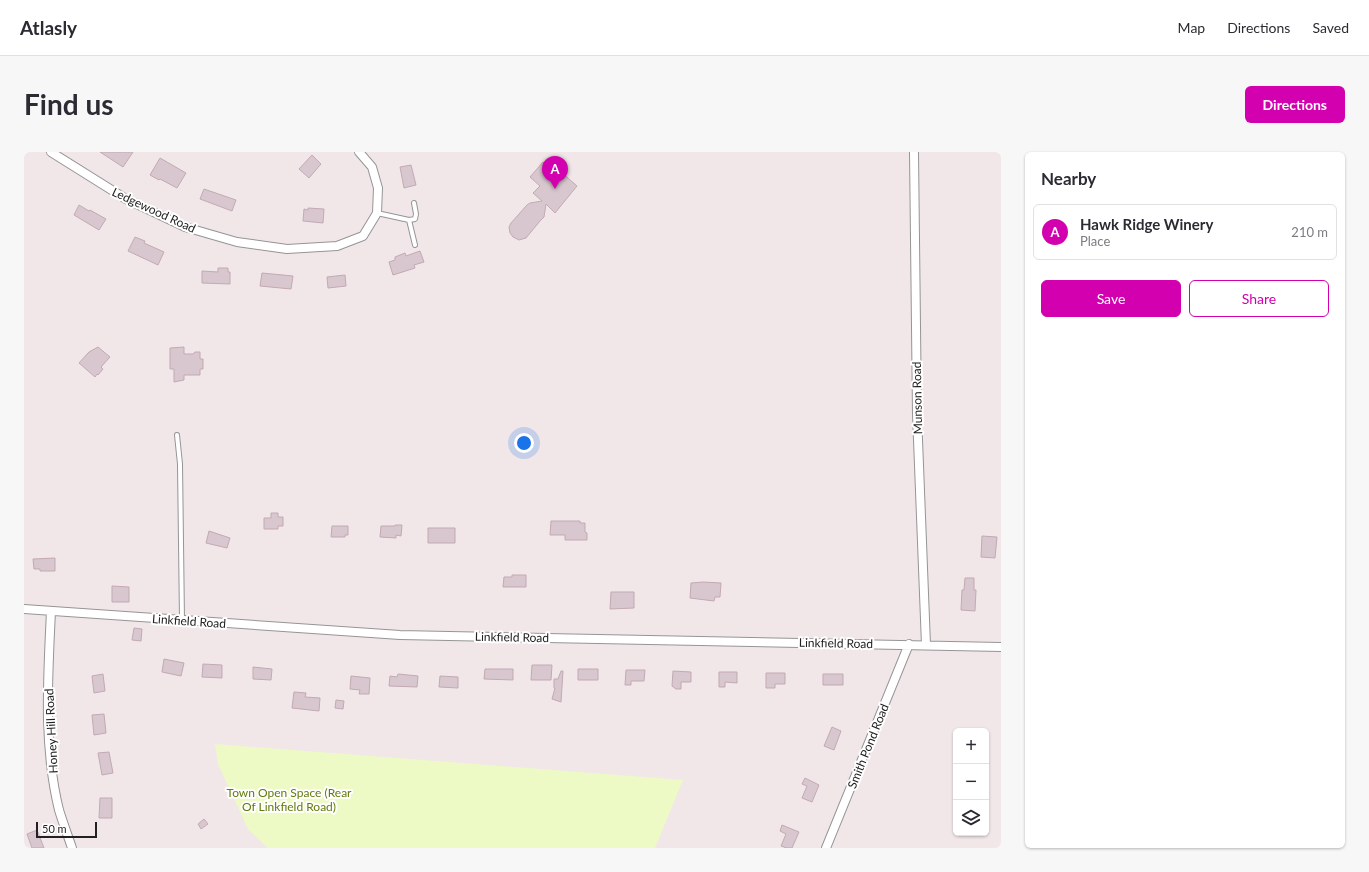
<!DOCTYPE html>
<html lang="en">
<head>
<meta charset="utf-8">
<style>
  :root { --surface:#fff; --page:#f7f7f7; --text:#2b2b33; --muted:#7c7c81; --line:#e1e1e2; --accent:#d200ae }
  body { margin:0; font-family:Lato,sans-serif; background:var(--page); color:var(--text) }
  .controls { position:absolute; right:12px; bottom:12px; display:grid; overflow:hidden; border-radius:6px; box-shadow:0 1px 3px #0004 }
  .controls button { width:36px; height:36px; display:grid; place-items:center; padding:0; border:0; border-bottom:1px solid var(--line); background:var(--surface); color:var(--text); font:20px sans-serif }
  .scale { position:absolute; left:12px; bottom:10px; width:61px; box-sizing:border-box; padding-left:4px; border:2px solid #212121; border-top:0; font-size:11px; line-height:14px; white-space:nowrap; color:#212121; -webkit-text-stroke:3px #fff; paint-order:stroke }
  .you { position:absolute; left:500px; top:291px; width:14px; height:14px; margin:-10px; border:3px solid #fff; border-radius:50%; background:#1a73e8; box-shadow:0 0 0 6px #1a73e833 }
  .badge { display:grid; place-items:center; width:26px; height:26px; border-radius:50%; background:var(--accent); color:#fff; font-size:13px; font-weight:700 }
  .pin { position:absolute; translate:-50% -33px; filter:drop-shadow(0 1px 2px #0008) }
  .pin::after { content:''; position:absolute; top:21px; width:14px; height:12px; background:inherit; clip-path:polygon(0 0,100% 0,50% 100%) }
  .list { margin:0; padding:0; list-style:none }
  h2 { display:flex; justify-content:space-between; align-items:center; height:52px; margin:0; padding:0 16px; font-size:17px }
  h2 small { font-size:13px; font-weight:400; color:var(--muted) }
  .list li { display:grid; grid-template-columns:26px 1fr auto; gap:12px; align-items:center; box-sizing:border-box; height:56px; margin:0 8px 8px; padding:0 8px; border:1px solid var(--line); border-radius:6px }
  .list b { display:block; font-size:15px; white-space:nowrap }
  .list p { margin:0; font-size:13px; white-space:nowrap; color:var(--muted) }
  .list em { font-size:13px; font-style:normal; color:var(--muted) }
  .actions { display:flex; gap:8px; padding:12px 16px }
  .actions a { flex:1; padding:9px 0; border:1px solid var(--accent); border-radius:6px; text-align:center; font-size:14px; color:var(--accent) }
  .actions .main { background:var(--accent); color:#fff }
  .icon { flex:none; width:22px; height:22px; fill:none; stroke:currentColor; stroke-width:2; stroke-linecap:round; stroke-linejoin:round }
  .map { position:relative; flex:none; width:977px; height:696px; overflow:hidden; border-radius:6px }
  header { display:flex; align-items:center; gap:24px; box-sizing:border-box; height:56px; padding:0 20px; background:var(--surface); border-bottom:1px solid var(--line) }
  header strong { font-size:19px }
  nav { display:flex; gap:22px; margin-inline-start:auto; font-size:14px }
  .intro { display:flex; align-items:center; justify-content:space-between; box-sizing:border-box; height:96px; padding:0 24px }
  h1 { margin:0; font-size:28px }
  .button { padding:10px 18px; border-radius:6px; background:var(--accent); color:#fff; font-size:14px; font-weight:700 }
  main { display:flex; gap:24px; padding:0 24px }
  aside { flex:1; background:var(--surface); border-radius:6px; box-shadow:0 1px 3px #0004 }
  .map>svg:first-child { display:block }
</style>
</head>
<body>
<header>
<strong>Atlasly</strong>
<nav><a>Map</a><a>Directions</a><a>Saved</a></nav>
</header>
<div class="intro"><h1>Find us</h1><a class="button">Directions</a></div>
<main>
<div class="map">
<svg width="977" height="696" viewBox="0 0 977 696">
  <rect width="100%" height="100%" fill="#f1e7e9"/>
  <path fill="#edfac5" d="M191 592 659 628 631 696H244L224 677 194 612Z"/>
  <path fill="#d8c7ce" stroke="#c3a9b3" d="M76 0H109L99 15Z
    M288 3 297 12 285 26 275 17Z
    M136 6 162 21 153 36 136 27 135 28 126 23Z
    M519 10 533 22 536 19 553 34 531 61 522 52 520 65 516 69 502 86 495 88 489 85 486 81 485 75 487 71 503 53 506 51 518 49 509 41 516 34 506 25Z
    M387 13 392 33 380 36 376 15Z
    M180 37 212 48 208 59 176 47Z
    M55 53 65 59 66 58 82 67 75 78 50 63Z
    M284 56 300 57 299 71 279 69 280 57 284 58Z
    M111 85 121 89 120 91 140 100 134 113 104 99Z
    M396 99 400 110 390 113 391 116 369 123 365 110 371 108V105L381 101 382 104Z
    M194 116H204V120H206V132L178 131V119L194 120Z
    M238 121 269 124 267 137 236 134Z
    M321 123 322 134 304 136 303 125Z
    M74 195 86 205 77 215 79 217 74 223 73 222 71 225 55 211 65 200Z
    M160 195V202H169L171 200H176V207H179V217H176V223H160V228L150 230V217H146V196Z
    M247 361H254V365H259V374H254V377H240V366H247Z
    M527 369H556V371H561V380L563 381V388H541V383H526Z
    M371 373H378L377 384 372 383V386L356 385 357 374H371Z
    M308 374H324V383H321V385H307Z
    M404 376H431V391H404Z
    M185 379 206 386 203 396 182 391Z
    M958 384 973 385 971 406 957 405Z
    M31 406V419H16V417H10L9 407Z
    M488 423H502V435H479L480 425H488Z
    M941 426H950V438H952L951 459 937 458 938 438H940Z
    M679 430 697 431 696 445H691L690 449 666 446 667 431Z
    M88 434 105 435V450H88Z
    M587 440H610V456L586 457Z
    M110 476 118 477 117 489 108 488Z
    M140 507 160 511 157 524 138 520Z
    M179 512 198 513V526L178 525Z
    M508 513H528L527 528H507Z
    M229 515 248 517 247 528 229 527Z
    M461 517H489V528L460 527Z
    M554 517H574V528H554Z
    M602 518H621L620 529H607V533H601Z
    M537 519H539L537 550 528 547 531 536H530V527H534Z
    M649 519 667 520V530H657V537H652L648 534Z
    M695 520H713V531L701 530V535H695Z
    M742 521H761V532H751V536H742Z
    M79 522 81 539 70 541 68 524Z
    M374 522 394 524 393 535 365 534 366 524 373 525Z
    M799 522H819V533H799Z
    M327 524 346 526 345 542H335L336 538 326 537Z
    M416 524 434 525V536L415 535Z
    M270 540 282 541 281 545 296 546 295 559 268 556Z
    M312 548 320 549 319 557 311 556Z
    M80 562 82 581 70 583 68 563Z
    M808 575 817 579 810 598 800 594Z
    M85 600 89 621 78 623 74 601Z
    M781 626 795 633 788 650 778 646 783 634 778 632Z
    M76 646H88V666H75Z
    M180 667 184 672 177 677 174 672Z
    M758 673 775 680 768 696H763L757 694 762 682 756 679Z
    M13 678 20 696H8L3 682Z"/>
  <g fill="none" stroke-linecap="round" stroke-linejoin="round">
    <defs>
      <path id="lane" d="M353 61 385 68 391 67 392 62 390 51
        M385 68 391 93
        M153 283 156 312 158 468"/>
      <path id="street" d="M27 0 102 47 161 75 213 90 263 97 313 94 339 84 353 61 354 36 348 15 335 0
        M890 0 893 262 902 493
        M0 457 376 483 977 495
        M27 459C24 525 19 593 35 658 39 671 44 684 48 696
        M802 696 885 492"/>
    </defs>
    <use href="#lane" stroke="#959595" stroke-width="6"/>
    <use href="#street" stroke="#959595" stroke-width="10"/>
    <use href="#lane" stroke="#fff" stroke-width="4"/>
    <use href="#street" stroke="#fff" stroke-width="8"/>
  </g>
  <g text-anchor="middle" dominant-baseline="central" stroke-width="4" stroke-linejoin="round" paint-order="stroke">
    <g font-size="12" fill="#212121" stroke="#fff">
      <text transform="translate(130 58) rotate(25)">Ledgewood Road</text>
      <text transform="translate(893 246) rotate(-91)">Munson Road</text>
      <text transform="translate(165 469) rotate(4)">Linkfield Road</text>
      <text transform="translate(488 485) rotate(1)">Linkfield Road</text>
      <text transform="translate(812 491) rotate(1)">Linkfield Road</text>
      <text transform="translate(27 579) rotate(-93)">Honey Hill Road</text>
      <text transform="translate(844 594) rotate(-68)">Smith Pond Road</text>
    </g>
    <g font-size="12" fill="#617d0b" stroke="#fff">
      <text x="265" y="640">Town Open Space (Rear<tspan x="265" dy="14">Of Linkfield Road)</tspan></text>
    </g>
  </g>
</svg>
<div class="controls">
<button>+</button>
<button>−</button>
<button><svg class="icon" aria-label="layers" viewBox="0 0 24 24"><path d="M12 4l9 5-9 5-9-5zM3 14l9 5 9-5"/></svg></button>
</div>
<div class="scale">50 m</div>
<div class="you"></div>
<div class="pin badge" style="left:531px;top:37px">A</div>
</div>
<aside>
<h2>Nearby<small></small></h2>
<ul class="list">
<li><span class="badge">A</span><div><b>Hawk Ridge Winery</b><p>Place</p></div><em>210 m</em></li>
</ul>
<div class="actions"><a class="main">Save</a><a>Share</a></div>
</aside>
</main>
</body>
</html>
